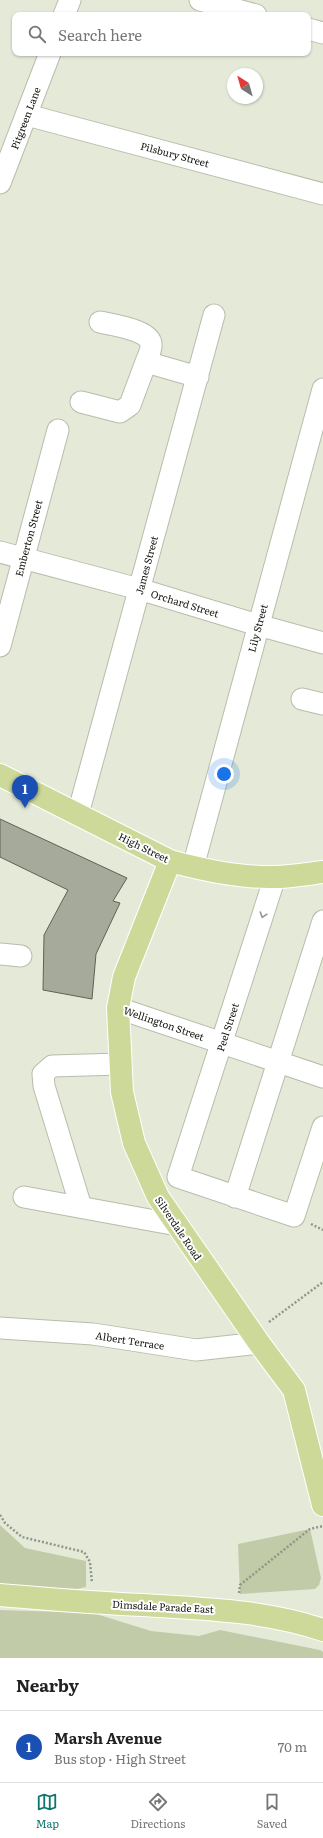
<!DOCTYPE html>
<html lang="en">
<head>
<meta charset="utf-8">
<style>
  :root { --surface:#fff; --page:#f6f6f6; --text:#222; --muted:#767676; --line:#e0e0e0; --accent:#0f766e }
  body { margin:0; font-family:Literata,serif; background:var(--page); color:var(--text) }
  .compass { position:absolute; left:227px; top:68px; width:36px; height:36px; border-radius:50%; background:var(--surface); box-shadow:0 1px 3px #0004; rotate:323deg }
  .you { position:absolute; left:224px; top:774px; width:14px; height:14px; margin:-10px; border:3px solid #fff; border-radius:50%; background:#1a73e8; box-shadow:0 0 0 6px #1a73e833 }
  .badge { display:grid; place-items:center; width:26px; height:26px; border-radius:50%; background:var(--accent); color:#fff; font-size:13px; font-weight:700 }
  .pin { position:absolute; translate:-50% -33px; filter:drop-shadow(0 1px 2px #0008) }
  .pin::after { content:''; position:absolute; top:21px; width:14px; height:12px; background:inherit; clip-path:polygon(0 0,100% 0,50% 100%) }
  .list { margin:0; padding:0; list-style:none }
  h2 { display:flex; justify-content:space-between; align-items:center; height:52px; margin:0; padding:0 16px; font-size:17px }
  h2 small { font-size:13px; font-weight:400; color:var(--muted) }
  .list li { display:grid; grid-template-columns:26px 1fr auto; gap:12px; align-items:center; box-sizing:border-box; height:72px; padding:0 16px; border-top:1px solid var(--line) }
  .list b { display:block; font-size:15px; white-space:nowrap }
  .list p { margin:0; font-size:13px; white-space:nowrap; color:var(--muted) }
  .list em { font-size:13px; font-style:normal; color:var(--muted) }
  .icon { flex:none; width:22px; height:22px; fill:none; stroke:currentColor; stroke-width:2; stroke-linecap:round; stroke-linejoin:round }
  .map { position:relative; flex:none; width:323px; height:1658px; overflow:hidden }
  .search { position:absolute; background:var(--surface); box-shadow:0 1px 3px #0004; left:12px; right:12px; top:12px; height:44px; display:flex; align-items:center; gap:10px; box-sizing:border-box; padding:0 14px; border-radius:8px; color:var(--muted); font-size:15px }
  .sheet { height:124px; background:var(--surface) }
  nav { display:flex; justify-content:space-around; align-items:center; box-sizing:border-box; height:56px; border-top:1px solid var(--line); background:var(--surface); font-size:11px; color:var(--muted) }
  nav a { display:grid; justify-items:center; gap:2px }
  nav .on { color:var(--accent) }
  .map>svg:first-child { display:block }
</style>
</head>
<body>
<div class="map">
<svg width="323" height="1658" viewBox="0 0 323 1658">
  <rect width="100%" height="100%" fill="#e5ead8"/>
  <path fill="#c2cba8" d="M0 1525 25 1548 86 1561V1587L77 1589 0 1585Z
    M310 1529 321 1578 319 1585 315 1589 240 1594 238 1544Z
    M0 1610 93 1613 151 1631 199 1636 220 1630 320 1650 323 1652V1658H0Z"/>
  <path fill="#a6aa9a" stroke="#5e6253" d="M0 819 127 878 113 901 120 903 96 954 92 999 43 990 44 935 68 890 0 857Z"/>
  <g fill="none" stroke-linecap="round" stroke-linejoin="round">
    <defs>
      <path id="minor" d="M200 0 256 15
        M64 15 70 0
        M308 29 323 33
        M27 115 323 194
        M0 183 50 53
        M100 322C112 325 153 330 151 346 151 351 148 357 146 362
        M81 402 120 412 130 405 146 362 198 377
        M0 552 139 589 258 625 323 643
        M0 646 58 430
        M302 699 323 704
        M78 814 214 315
        M193 867 323 389
        M275 877 178 1177 294 1216 323 1127
        M0 954 21 956
        M118 1008 323 1077
        M24 1197 177 1225
        M235 1197 323 921
        M81 1207 44 1086 43 1074 52 1066 121 1064
        M0 1328 93 1334 196 1350 259 1343"/>
      <path id="major" d="M0 775 170 861C203 870 239 878 274 877 290 877 307 874 323 872
        M170 861 124 977 118 1008 122 1092 134 1143 158 1197 259 1343 294 1390 323 1505
        M0 1595C48 1599 95 1603 143 1605 204 1609 264 1610 323 1630"/>
    </defs>
    <use href="#minor" stroke="#b8bcab" stroke-width="23"/>
    <use href="#major" stroke="#fff" stroke-width="24"/>
    <path stroke="#929588" stroke-width="2.5" stroke-dasharray="2 2" stroke-linecap="butt" d="M311 1224 323 1230
      M269 1322 323 1282
      M0 1515 5 1523 22 1537 84 1552 90 1562 92 1583
      M239 1593 240 1585 310 1529 323 1526"/>
    <use href="#minor" stroke="#fff" stroke-width="21"/>
    <use href="#major" stroke="#cdd998" stroke-width="22"/>
  </g>
  <defs><path id="oneway-chevron" d="M-2-3.5L2.5 0L-2 3.5" fill="none" stroke-width="1.6" stroke-linecap="round" stroke-linejoin="round"/></defs>
  <use stroke="#959693" href="#oneway-chevron" transform="translate(263 915) rotate(108)"/>
  <g text-anchor="middle" dominant-baseline="central" stroke-width="4" stroke-linejoin="round" paint-order="stroke">
    <g font-size="10" fill="#14150f" stroke="#fff">
      <text transform="translate(25 118) rotate(-69)">Pitgreen Lane</text>
      <text transform="translate(175 154) rotate(15)">Pilsbury Street</text>
      <text transform="translate(28 538) rotate(-75)">Emberton Street</text>
      <text transform="translate(146 565) rotate(-75)">James Street</text>
      <text transform="translate(185 603) rotate(17)">Orchard Street</text>
      <text transform="translate(257 628) rotate(-75)">Lily Street</text>
      <text transform="translate(144 847) rotate(26)">High Street</text>
      <text transform="translate(164 1023) rotate(19)">Wellington Street</text>
      <text transform="translate(227 1027) rotate(-72)">Peel Street</text>
      <text transform="translate(179 1228) rotate(56)">Silverdale Road</text>
      <text transform="translate(130 1340) rotate(9)">Albert Terrace</text>
      <text transform="translate(163 1606) rotate(3)">Dimsdale Parade East</text>
    </g>
  </g>
</svg>
<svg class="compass" viewBox="-18 -18 36 36"><path d="M0-13l5 13h-10z" fill="#e53935"/><path d="M0 13l5-13h-10z" fill="#767676"/></svg>
<div class="you"></div>
<div class="pin badge" style="left:25px;top:808px;background:#1a4fb4">1</div>
<div class="search"><svg class="icon" aria-label="search" viewBox="0 0 24 24"><circle cx="10" cy="10" r="6"/><path d="M15 15l6 6"/></svg>Search here</div>
</div>
<section class="sheet">
<h2>Nearby<small></small></h2>
<ul class="list">
<li><span class="badge" style="background:#1a4fb4">1</span><div><b>Marsh Avenue</b><p>Bus stop · High Street</p></div><em>70 m</em></li>
</ul>
</section>
<nav>
<a class="on"><svg class="icon" aria-label="map" viewBox="0 0 24 24"><path d="M3 6l6-2 6 2 6-2v14l-6 2-6-2-6 2zM9 4v14M15 6v14"/></svg>Map</a>
<a><svg class="icon" aria-label="directions" viewBox="0 0 24 24"><path d="M12 3l9 9-9 9-9-9zM9 14v-3h6M13 9l2 2-2 2"/></svg>Directions</a>
<a><svg class="icon" aria-label="saved" viewBox="0 0 24 24"><path d="M7 4h10v16l-5-4-5 4z"/></svg>Saved</a>
</nav>
</body>
</html>
